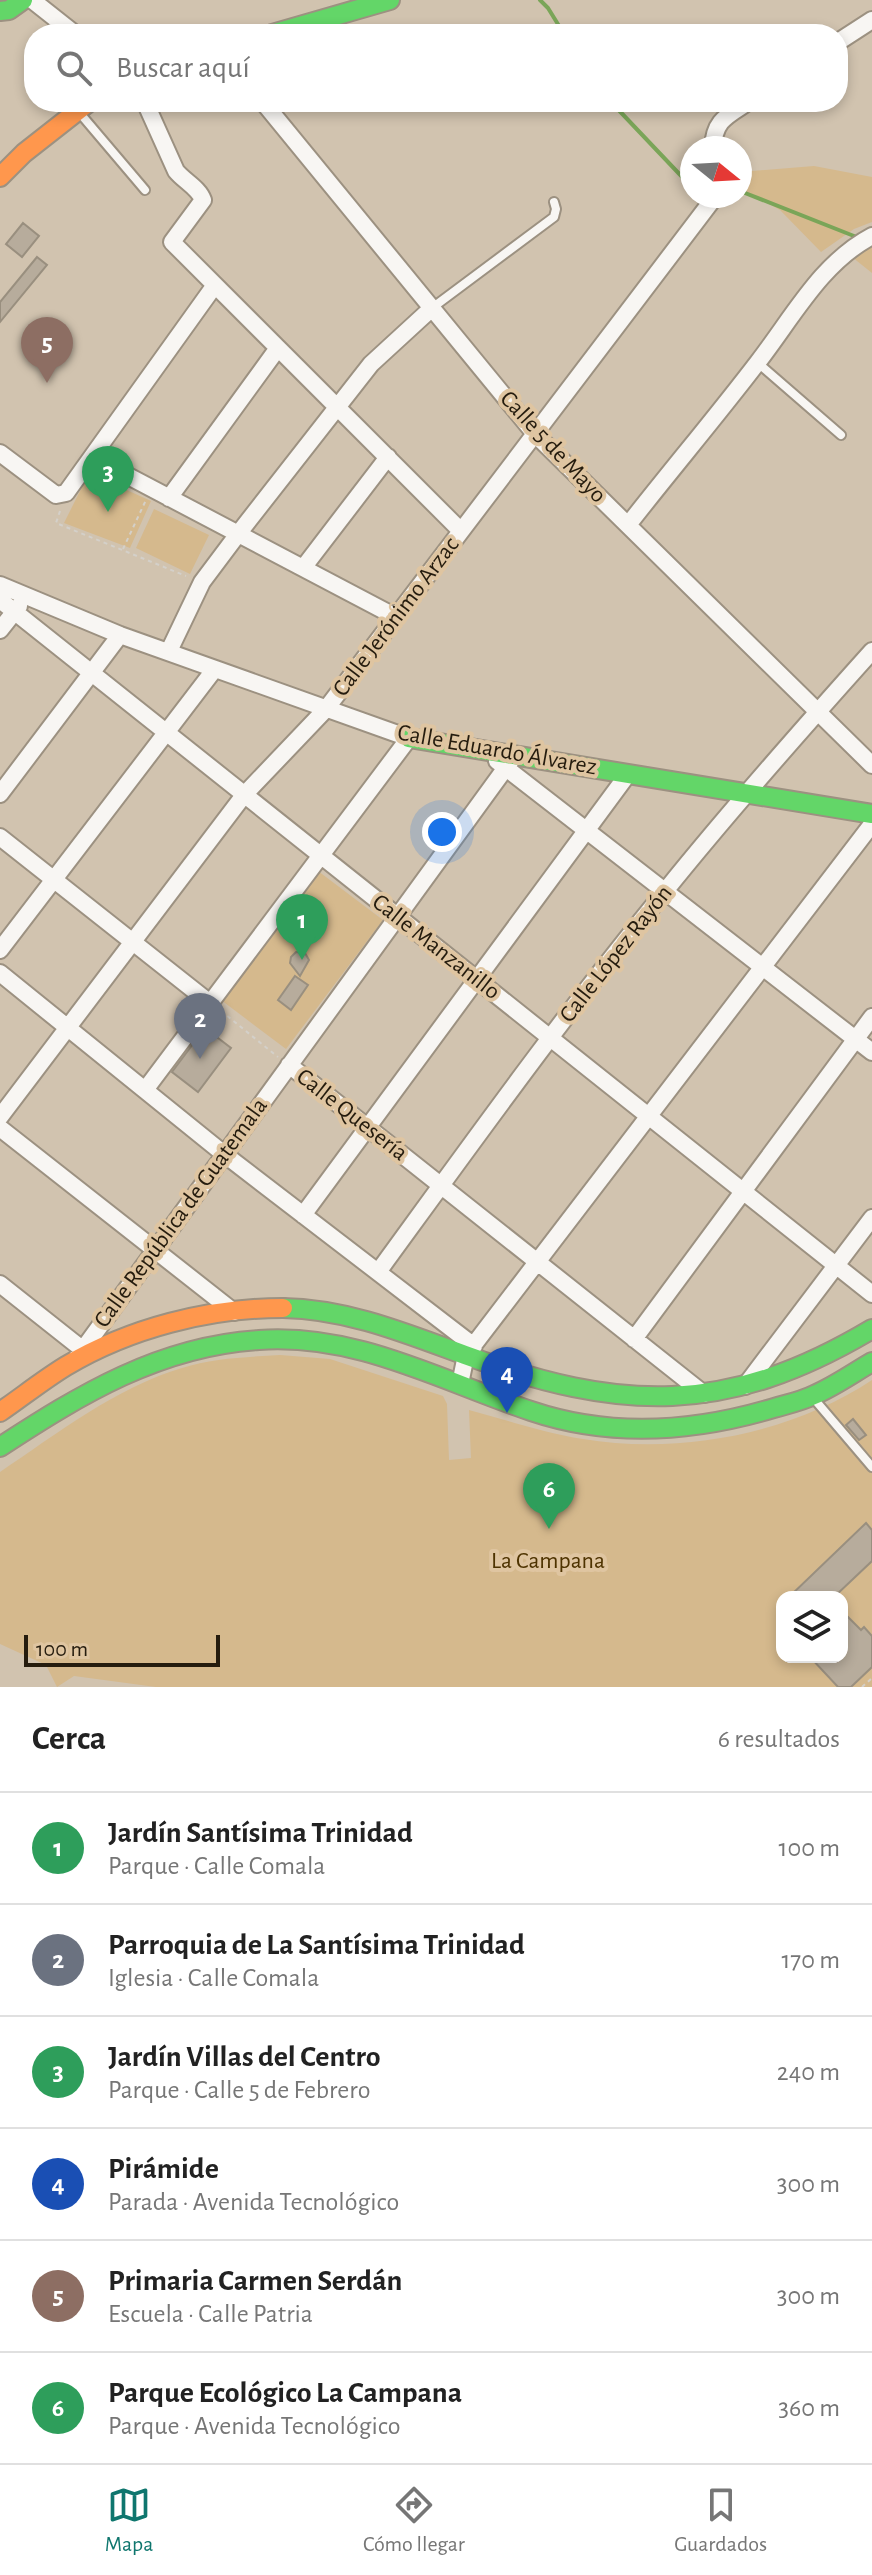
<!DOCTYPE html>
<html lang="es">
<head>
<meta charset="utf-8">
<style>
  :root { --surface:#fff; --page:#f2f2f2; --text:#222; --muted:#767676; --line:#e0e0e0; --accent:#0f766e }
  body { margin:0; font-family:"Alegreya Sans",sans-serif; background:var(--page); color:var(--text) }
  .controls { position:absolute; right:24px; bottom:24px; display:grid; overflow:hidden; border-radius:16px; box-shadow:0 4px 12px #0003 }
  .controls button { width:72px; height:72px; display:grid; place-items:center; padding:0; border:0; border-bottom:2px solid var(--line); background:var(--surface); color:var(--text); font:40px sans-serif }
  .compass { position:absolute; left:680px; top:136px; width:72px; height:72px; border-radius:50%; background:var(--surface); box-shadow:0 4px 12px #0003; rotate:108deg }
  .scale { position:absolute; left:24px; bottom:20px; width:196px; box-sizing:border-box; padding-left:8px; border:4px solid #251c0e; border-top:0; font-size:22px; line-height:28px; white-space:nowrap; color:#251c0e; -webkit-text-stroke:6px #dfc5a1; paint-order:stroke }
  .you { position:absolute; left:442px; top:832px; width:28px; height:28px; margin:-20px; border:6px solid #fff; border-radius:50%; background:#1a73e8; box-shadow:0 0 0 12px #1a73e833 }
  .badge { display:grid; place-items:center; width:52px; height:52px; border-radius:50%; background:var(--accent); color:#fff; font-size:26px; font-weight:700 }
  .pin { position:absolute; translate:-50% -66px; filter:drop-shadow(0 2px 4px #0008) }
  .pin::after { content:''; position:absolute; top:42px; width:28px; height:24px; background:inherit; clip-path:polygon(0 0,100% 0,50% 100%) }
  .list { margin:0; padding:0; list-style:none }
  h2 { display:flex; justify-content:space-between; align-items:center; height:104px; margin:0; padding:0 32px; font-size:34px }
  h2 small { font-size:26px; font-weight:400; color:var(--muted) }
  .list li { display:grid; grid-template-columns:52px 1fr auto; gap:24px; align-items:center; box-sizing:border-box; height:112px; padding:0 32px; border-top:2px solid var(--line) }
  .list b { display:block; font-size:30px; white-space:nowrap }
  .list p { margin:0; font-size:26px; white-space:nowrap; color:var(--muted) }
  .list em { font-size:26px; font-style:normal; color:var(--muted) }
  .icon { flex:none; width:44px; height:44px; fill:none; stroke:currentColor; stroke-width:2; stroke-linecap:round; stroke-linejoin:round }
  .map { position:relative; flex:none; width:872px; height:1687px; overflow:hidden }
  .search { position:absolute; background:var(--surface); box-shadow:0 4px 12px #0003; left:24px; right:24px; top:24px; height:88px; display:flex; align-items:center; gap:20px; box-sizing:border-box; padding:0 28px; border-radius:32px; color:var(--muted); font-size:30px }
  .sheet { height:776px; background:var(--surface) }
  nav { display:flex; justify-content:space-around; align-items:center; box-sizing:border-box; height:112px; border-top:2px solid var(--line); background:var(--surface); font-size:22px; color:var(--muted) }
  nav a { display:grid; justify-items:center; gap:4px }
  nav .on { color:var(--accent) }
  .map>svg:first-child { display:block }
</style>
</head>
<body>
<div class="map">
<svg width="872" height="1687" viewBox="0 0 872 1687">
  <rect width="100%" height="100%" fill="#d1c3af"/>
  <path fill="#d5b98d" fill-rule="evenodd" d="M814 166 872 177V222L854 229 821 252 780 210 740 188V172Z
    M872 242V273L852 257Z
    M89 473 151 501 130 548 64 523Z
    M154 509 209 535 190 574 136 548Z
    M318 871 383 920 286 1049 221 1000Z
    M280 1355 330 1359 443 1396 447 1404 449 1460 471 1458 469 1410C507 1420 544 1433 583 1439 679 1455 791 1434 872 1380V1687H156L74 1676 57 1687 46 1665 0 1644V1472C58 1433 115 1388 182 1368 213 1358 248 1357 280 1355ZM782 1597H842V1657H782Z"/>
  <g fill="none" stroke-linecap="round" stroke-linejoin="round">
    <path stroke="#7aa558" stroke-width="4" d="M540 0 548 8 564 34
      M611 102 686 181 692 182
      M740 191 859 238"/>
  </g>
  <path fill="#b7ac9c" stroke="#998f7f" stroke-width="2" d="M23 223 39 236 22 257 6 244Z
    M37 257 47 265 0 322V302Z
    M296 952 305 953 309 960 300 976 290 963 291 957Z
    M295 976 308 985 291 1010 278 1000Z
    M205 1028 231 1048 198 1092 172 1072Z
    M853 1419 866 1435 859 1440 846 1425Z
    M866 1523 872 1530V1561L834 1597H789Z
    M847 1616 861 1630 864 1627 872 1636V1667L851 1687H838L810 1657H842V1621Z"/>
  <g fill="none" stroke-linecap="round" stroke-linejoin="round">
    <defs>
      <path id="lane" d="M78 111 145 190
        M432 308 554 217 556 209 554 202
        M758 363 841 435
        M815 1400 872 1467"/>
      <path id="street" d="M32 0 75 34
        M838 42 872 20
        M145 102 176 171C184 181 199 188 203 200L172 242 461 531
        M263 102 535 434 872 765
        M713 148C714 120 727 116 748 102
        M0 453 56 495 66 493 215 285
        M94 458 396 617
        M169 498 278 348
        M628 525C671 470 716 417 758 362 793 317 821 263 872 236
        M303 568 388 457
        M0 585 120 635 409 738 145 1090
        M0 600 872 1294
        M0 630 19 606
        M169 651 202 582 238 534 371 364 432 308
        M497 761 872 1052
        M0 794 120 635
        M0 837 210 1003
        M0 950 214 670
        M0 973 224 1154 474 1346
        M289 1065 704 1394
        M0 1117 244 795 326 709 711 202V196
        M0 1128 234 1312
        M303 1215 628 774
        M378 1272C472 1143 565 1013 666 890 732 808 802 729 872 651
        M0 1284 82 1349
        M634 1339 872 1017
        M76 1359 515 755
        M460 1384 466 1355 872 824
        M745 1386 872 1218"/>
      <path id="fast" d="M0 11 9 10 23 0
        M272 34 390 0
        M409 738 872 814
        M283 1308C347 1309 405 1333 465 1355 621 1412 726 1416 872 1329
        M0 1447C81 1394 160 1346 259 1340 357 1333 441 1381 531 1411 611 1438 694 1432 774 1408 788 1404 802 1401 814 1395 835 1386 853 1373 872 1362"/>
      <path id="slow" d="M0 177 24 153 89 102
        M0 1412C22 1397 43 1380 66 1366 130 1328 208 1308 283 1308"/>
    </defs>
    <use href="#lane" stroke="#9c9181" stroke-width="12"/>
    <use href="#street" stroke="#9c9181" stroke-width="20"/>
    <use href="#fast" stroke="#9c9181" stroke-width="22"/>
    <use href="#slow" stroke="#9c9181" stroke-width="22"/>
    <path stroke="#d4d0c9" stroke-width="2" stroke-dasharray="4 4" stroke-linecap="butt" d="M60 511 56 523 186 576
      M123 549 146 500
      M221 1011 278 1057
      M862 1687 872 1678"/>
    <use href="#lane" stroke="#f8f6f3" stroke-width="8"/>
    <use href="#street" stroke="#f8f6f3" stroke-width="16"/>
    <use href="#fast" stroke="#63d668" stroke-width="18"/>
    <use href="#slow" stroke="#ff974d" stroke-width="18"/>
  </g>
  <g text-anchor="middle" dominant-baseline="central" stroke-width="8" stroke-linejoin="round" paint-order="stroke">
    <g font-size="24" fill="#251c0e" stroke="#dfc5a1">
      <text transform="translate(553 447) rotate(47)">Calle 5 de Mayo</text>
      <text transform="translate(396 617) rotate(-53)">Calle Jerónimo Arzac</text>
      <text transform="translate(497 750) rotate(10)">Calle Eduardo Álvarez</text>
      <text transform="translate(436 947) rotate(38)">Calle Manzanillo</text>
      <text transform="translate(616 954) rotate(-52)">Calle López Rayón</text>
      <text transform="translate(352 1115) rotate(38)">Calle Quesería</text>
      <text transform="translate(181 1213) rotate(-54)">Calle República de Guatemala</text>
    </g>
    <g font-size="24" fill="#4e3300" stroke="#dfc5a1">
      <text x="548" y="1561">La Campana</text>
    </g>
  </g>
</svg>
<div class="controls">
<button><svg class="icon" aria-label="layers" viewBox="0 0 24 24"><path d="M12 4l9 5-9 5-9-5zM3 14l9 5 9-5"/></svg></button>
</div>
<svg class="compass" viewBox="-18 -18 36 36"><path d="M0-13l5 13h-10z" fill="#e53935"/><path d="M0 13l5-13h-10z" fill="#767676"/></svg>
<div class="scale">100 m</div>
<div class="you"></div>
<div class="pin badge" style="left:302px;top:960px;background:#2e9e5b">1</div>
<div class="pin badge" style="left:200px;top:1059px;background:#6b7280">2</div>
<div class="pin badge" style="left:108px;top:512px;background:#2e9e5b">3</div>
<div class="pin badge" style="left:507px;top:1413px;background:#1a4fb4">4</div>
<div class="pin badge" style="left:47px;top:383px;background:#8d6e63">5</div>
<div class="pin badge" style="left:549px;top:1529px;background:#2e9e5b">6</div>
<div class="search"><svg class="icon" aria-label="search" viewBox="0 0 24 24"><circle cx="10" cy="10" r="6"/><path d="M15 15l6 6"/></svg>Buscar aquí</div>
</div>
<section class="sheet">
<h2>Cerca<small>6 resultados</small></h2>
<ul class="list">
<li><span class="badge" style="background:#2e9e5b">1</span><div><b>Jardín Santísima Trinidad</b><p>Parque · Calle Comala</p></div><em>100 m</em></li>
<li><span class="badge" style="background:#6b7280">2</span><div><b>Parroquia de La Santísima Trinidad</b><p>Iglesia · Calle Comala</p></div><em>170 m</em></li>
<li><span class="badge" style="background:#2e9e5b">3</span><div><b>Jardín Villas del Centro</b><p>Parque · Calle 5 de Febrero</p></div><em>240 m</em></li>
<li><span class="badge" style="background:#1a4fb4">4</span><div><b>Pirámide</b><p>Parada · Avenida Tecnológico</p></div><em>300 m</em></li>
<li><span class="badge" style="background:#8d6e63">5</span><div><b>Primaria Carmen Serdán</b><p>Escuela · Calle Patria</p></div><em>300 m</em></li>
<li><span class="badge" style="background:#2e9e5b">6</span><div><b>Parque Ecológico La Campana</b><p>Parque · Avenida Tecnológico</p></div><em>360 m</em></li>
</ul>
</section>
<nav>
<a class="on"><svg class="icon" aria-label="map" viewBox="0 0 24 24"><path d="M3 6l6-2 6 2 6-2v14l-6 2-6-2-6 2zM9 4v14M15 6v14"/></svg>Mapa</a>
<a><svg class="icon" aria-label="directions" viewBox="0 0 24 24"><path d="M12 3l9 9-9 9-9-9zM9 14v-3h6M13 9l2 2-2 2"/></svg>Cómo llegar</a>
<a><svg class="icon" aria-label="saved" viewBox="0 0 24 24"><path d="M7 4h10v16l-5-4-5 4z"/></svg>Guardados</a>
</nav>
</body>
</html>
